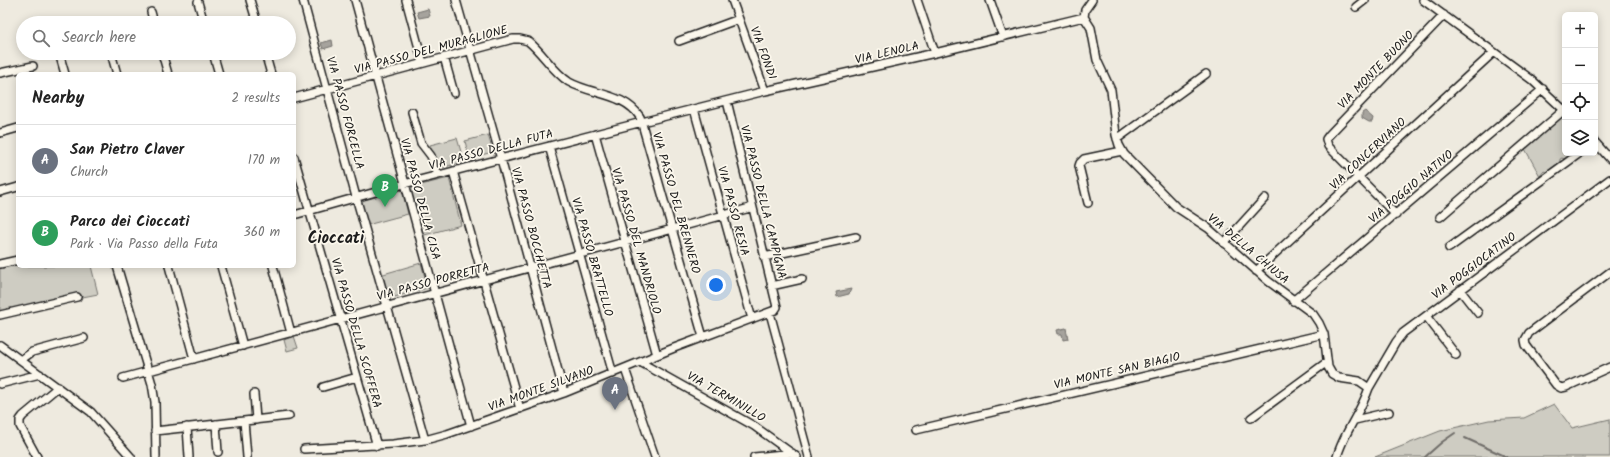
<!DOCTYPE html>
<html lang="en">
<head>
<meta charset="utf-8">
<style>
  :root { --surface:#fff; --page:#f6f6f6; --text:#222; --muted:#767676; --line:#e0e0e0; --accent:#7c3aed }
  body { margin:0; font-family:Kalam,sans-serif; background:var(--page); color:var(--text) }
  .controls { position:absolute; right:12px; top:12px; display:grid; overflow:hidden; border-radius:6px; box-shadow:0 2px 10px #0003 }
  .controls button { width:36px; height:36px; display:grid; place-items:center; padding:0; border:0; border-bottom:1px solid var(--line); background:var(--surface); color:var(--text); font:20px sans-serif }
  .you { position:absolute; left:716px; top:285px; width:14px; height:14px; margin:-10px; border:3px solid #fff; border-radius:50%; background:#1a73e8; box-shadow:0 0 0 6px #1a73e833 }
  .badge { display:grid; place-items:center; width:26px; height:26px; border-radius:50%; background:var(--accent); color:#fff; font-size:13px; font-weight:700 }
  .pin { position:absolute; translate:-50% -33px; filter:drop-shadow(0 1px 2px #0008) }
  .pin::after { content:''; position:absolute; top:21px; width:14px; height:12px; background:inherit; clip-path:polygon(0 0,100% 0,50% 100%) }
  .list { margin:0; padding:0; list-style:none }
  h2 { display:flex; justify-content:space-between; align-items:center; height:52px; margin:0; padding:0 16px; font-size:17px }
  h2 small { font-size:13px; font-weight:400; color:var(--muted) }
  .list li { display:grid; grid-template-columns:26px 1fr auto; gap:12px; align-items:center; box-sizing:border-box; height:72px; padding:0 16px; border-top:1px solid var(--line) }
  .list b { display:block; font-size:15px; white-space:nowrap }
  .list p { margin:0; font-size:13px; white-space:nowrap; color:var(--muted) }
  .list em { font-size:13px; font-style:normal; color:var(--muted) }
  .icon { flex:none; width:22px; height:22px; fill:none; stroke:currentColor; stroke-width:2; stroke-linecap:round; stroke-linejoin:round }
  .map { position:relative; flex:none; width:1610px; height:457px; overflow:hidden }
  .search { position:absolute; background:var(--surface); box-shadow:0 2px 10px #0003; left:16px; top:16px; width:280px; height:44px; display:flex; align-items:center; gap:10px; box-sizing:border-box; padding:0 14px; border-radius:22px; color:var(--muted); font-size:15px }
  .panel { position:absolute; background:var(--surface); box-shadow:0 2px 10px #0003; left:16px; top:72px; width:280px; height:196px; border-radius:6px }
  .map>svg:first-child { display:block }
</style>
</head>
<body>
<div class="map">
<svg width="1610" height="457" viewBox="0 0 1610 457">
  <rect width="100%" height="100%" fill="#eeeadf"/>
  <filter id="ink" filterUnits="userSpaceOnUse"><feTurbulence type="fractalNoise" baseFrequency=".025" numOctaves="2"/><feDisplacementMap in="SourceGraphic" scale="8" xChannelSelector="R" yChannelSelector="G"/><feConvolveMatrix kernelMatrix="1 2 1 2 8 2 1 2 1" color-interpolation-filters="sRGB"/></filter>
  <g filter="url(#ink)">
    <path fill="#ceccc2" stroke="#75746f" d="M1562 113 1565 117V153H1572L1564 159 1562 158 1560 159V162L1546 172 1544 171 1540 176 1524 147Z
      M488 135 493 152 469 158 465 141Z
      M457 138 464 162 436 169 430 145Z
      M449 178 461 225 421 236 409 188Z
      M402 190 408 214 367 225 361 201Z
      M18 261V266H91L98 294 0 313V265Z
      M421 263 428 288 387 299 380 275Z
      M294 336 298 348 287 351 284 340Z
      M1554 404 1572 428 1610 419V457H1375L1440 431 1489 420 1524 418Z"/>
    <path fill="#a6a39d" stroke="#6f6d69" d="M428 9 430 16 419 18 417 12Z
      M332 40 333 46 323 49 321 43Z
      M1365 111 1373 118 1372 122H1369L1362 118V113Z
      M851 289 849 294 837 297 836 292Z
      M1066 328 1068 339 1063 340 1062 334H1058L1057 330Z"/>
    <g fill="none" stroke-linecap="round" stroke-linejoin="round">
      <path stroke="#6f6d69" stroke-width="2" d="M1465 438 1507 457
        M1425 457 1442 442 1455 433"/>
      <defs>
        <path id="street" d="M250 0 257 23
          M303 0 356 197 425 440
          M355 0 471 426
          M406 0 423 63
          M456 0 501 159 564 393
          M732 0 765 91
          M917 0 935 53
          M990 0 1003 37
          M1092 0 1085 10 1084 17 1091 28 1097 60 1111 90 1116 135 1119 145 1124 154 1176 207 1208 228 1268 281 1313 314 1319 323 1324 334 1328 367 1332 374 1339 378 1359 381 1369 388C1361 412 1343 434 1337 457
          M1423 0 1532 80 1565 111
          M198 2 204 23
          M1356 7 1365 0
          M151 12 154 23
          M679 41 739 19
          M59 53 65 74
          M111 53 117 74
          M162 53 168 74
          M213 53 219 74
          M265 53 271 74
          M444 57 454 93
          M0 73 33 66
          M294 98 513 39H520L528 41C543 53 553 72 569 82 592 95 625 93 640 117L703 337
          M694 109 752 319
          M412 112 421 143 431 156 438 175
          M0 133 18 128
          M595 134 657 355
          M1117 139 1206 74
          M1595 142 1610 159
          M549 146 613 374
          M294 157 377 446
          M453 171 520 409
          M0 192 18 187
          M1088 203 1079 166 1080 163 1084 159 1122 151
          M294 215 404 184 642 122 765 91 935 53 1084 17
          M1396 215 1328 146 1326 139 1329 135 1444 15
          M1440 217 1564 110
          M1224 243 1265 198
          M1449 248 1580 153
          M764 257 856 237
          M0 264 18 260
          M117 266 152 384 155 402 156 457
          M169 266 194 359
          M221 266 243 346
          M273 266 291 333
          M1256 271 1494 52
          M1610 272 1529 333 1525 340 1526 345 1556 385 1561 388 1566 387 1610 367
          M771 286 802 279
          M1460 290 1478 313
          M1293 301 1543 89
          M770 313 809 457
          M0 315 77 297
          M1426 316 1456 355
          M0 345 91 412 131 457
          M21 360 32 352 84 338
          M640 362 754 426 797 457
          M625 369 655 457
          M123 378 750 208
          M0 384 40 374
          M323 387 357 377
          M1369 388 1396 342 1403 333 1610 179
          M254 394 256 420
          M1251 418 1327 362
          M1355 420 1389 412
          M244 421 247 457
          M216 424 218 452
          M187 427 189 457
          M916 430 1324 334
          M155 431 289 416
          M304 449 393 444 425 440 447 434 564 393 674 348 775 310 777 307 776 303 727 101
          M37 457 20 426V420L23 416 58 387
          M754 457 792 453"/>
      </defs>
      <use href="#street" stroke="#1c1c1c" stroke-width="10"/>
      <use href="#street" stroke="#fbf7ec" stroke-width="7"/>
    </g>
  </g>
  <g text-anchor="middle" dominant-baseline="central" stroke-width="3.5" stroke-linejoin="round" paint-order="stroke">
    <g font-size="12" fill="#1c1c1c" stroke="#fbf7ec">
      <text transform="translate(431 50) rotate(-15)">VIA PASSO DEL MURAGLIONE</text>
      <text transform="translate(763 53) rotate(70)">VIA FONDI</text>
      <text transform="translate(887 53) rotate(-13)">VIA LENOLA</text>
      <text transform="translate(1376 70) rotate(-46)">VIA MONTE BUONO</text>
      <text transform="translate(345 113) rotate(75)">VIA PASSO FORCELLA</text>
      <text transform="translate(491 150) rotate(-15)">VIA PASSO DELLA FUTA</text>
      <text transform="translate(1368 154) rotate(-43)">VIA CONCERVIANO</text>
      <text transform="translate(1411 187) rotate(-40)">VIA POGGIO NATIVO</text>
      <text transform="translate(420 199) rotate(75)">VIA PASSO DELLA CISA</text>
      <text transform="translate(763 202) rotate(76)">VIA PASSO DELLA CAMPIGNA</text>
      <text transform="translate(676 203) rotate(74)">VIA PASSO DEL BRENNERO</text>
      <text transform="translate(733 211) rotate(75)">VIA PASSO RESIA</text>
      <text transform="translate(531 228) rotate(75)">VIA PASSO BOCCHETTA</text>
      <text transform="translate(636 241) rotate(74)">VIA PASSO DEL MANDRIOLO</text>
      <text transform="translate(1248 249) rotate(40)">VIA DELLA CHIUSA</text>
      <text transform="translate(592 257) rotate(74)">VIA PASSO BRATTELLO</text>
      <text transform="translate(1474 266) rotate(-37)">VIA POGGIOCATINO</text>
      <text transform="translate(433 282) rotate(-15)">VIA PASSO PORRETTA</text>
      <text transform="translate(356 333) rotate(74)">VIA PASSO DELLA SCOFFERA</text>
      <text transform="translate(1117 371) rotate(-13)">VIA MONTE SAN BIAGIO</text>
      <text transform="translate(541 389) rotate(-20)">VIA MONTE SILVANO</text>
      <text transform="translate(726 397) rotate(30)">VIA TERMINILLO</text>
    </g>
    <g font-size="16" font-weight="bold" fill="#1c1c1c" stroke="#fbf7ec">
      <text x="336" y="238">Cioccati</text>
    </g>
  </g>
</svg>
<div class="controls">
<button>+</button>
<button>−</button>
<button><svg class="icon" aria-label="locate" viewBox="0 0 24 24"><circle cx="12" cy="12" r="6"/><path d="M12 2v4M12 18v4M2 12h4M18 12h4"/></svg></button>
<button><svg class="icon" aria-label="layers" viewBox="0 0 24 24"><path d="M12 4l9 5-9 5-9-5zM3 14l9 5 9-5"/></svg></button>
</div>
<div class="you"></div>
<div class="pin badge" style="left:615px;top:410px;background:#6b7280">A</div>
<div class="pin badge" style="left:385px;top:207px;background:#2e9e5b">B</div>
<div class="search"><svg class="icon" aria-label="search" viewBox="0 0 24 24"><circle cx="10" cy="10" r="6"/><path d="M15 15l6 6"/></svg>Search here</div>
<section class="panel">
<h2>Nearby<small>2 results</small></h2>
<ul class="list">
<li><span class="badge" style="background:#6b7280">A</span><div><b>San Pietro Claver</b><p>Church</p></div><em>170 m</em></li>
<li><span class="badge" style="background:#2e9e5b">B</span><div><b>Parco dei Cioccati</b><p>Park · Via Passo della Futa</p></div><em>360 m</em></li>
</ul>
</section>
</div>
</body>
</html>
